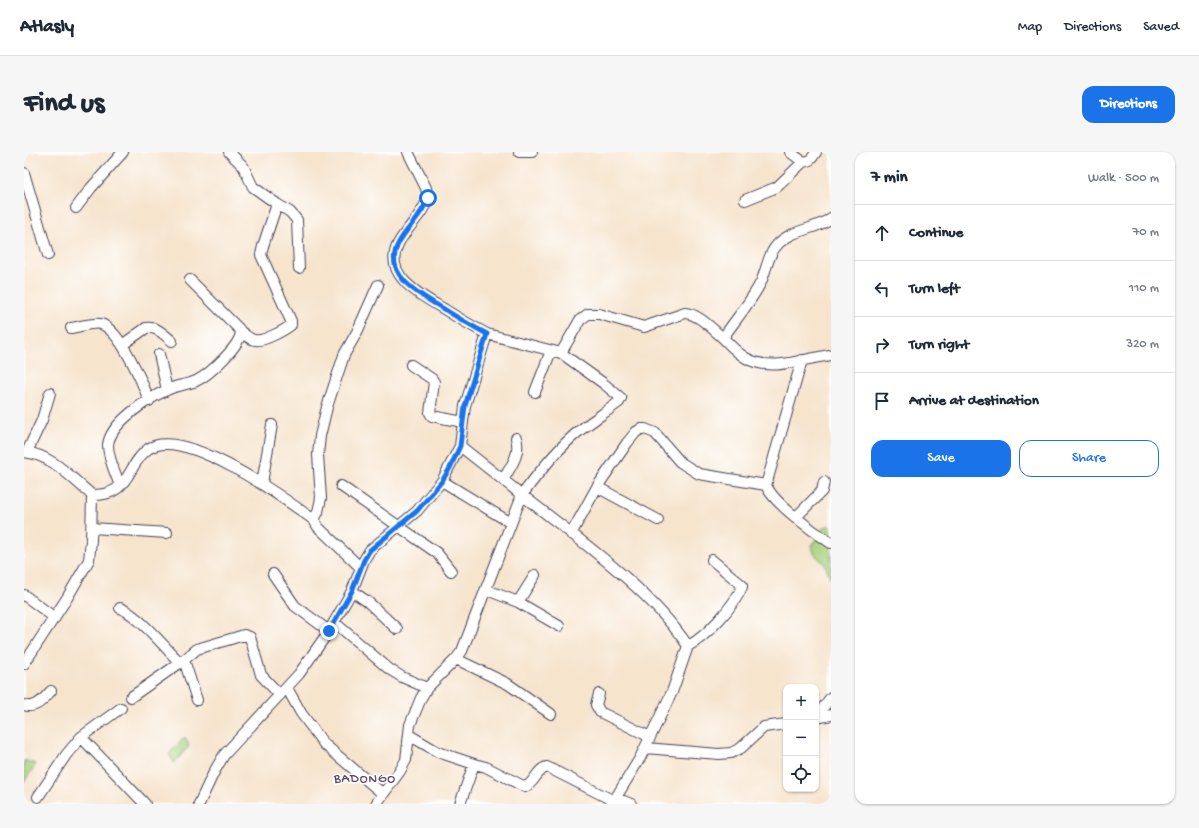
<!DOCTYPE html>
<html lang="en">
<head>
<meta charset="utf-8">
<style>
  :root { --surface:#fff; --page:#f6f6f7; --text:#1f2937; --muted:#747a83; --line:#e0e1e3; --accent:#1a73e8 }
  body { margin:0; font-family:"Gochi Hand",sans-serif; background:var(--page); color:var(--text) }
  .controls { position:absolute; right:12px; bottom:12px; display:grid; overflow:hidden; border-radius:8px; box-shadow:0 1px 3px #0004 }
  .controls button { width:36px; height:36px; display:grid; place-items:center; padding:0; border:0; border-bottom:1px solid var(--line); background:var(--surface); color:var(--text); font:20px sans-serif }
  .stop { position:absolute; width:12px; height:12px; margin:-9px; border:3px solid #1a73e8; border-radius:50%; background:#fff }
  .stop.end { background:#1a73e8; border-color:#fff; box-shadow:0 1px 4px #0008 }
  .list { margin:0; padding:0; list-style:none }
  h2 { display:flex; justify-content:space-between; align-items:center; height:52px; margin:0; padding:0 16px; font-size:17px }
  h2 small { font-size:13px; font-weight:400; color:var(--muted) }
  .list li { display:grid; grid-template-columns:26px 1fr auto; gap:12px; align-items:center; box-sizing:border-box; height:56px; padding:0 16px; border-top:1px solid var(--line) }
  .list b { display:block; font-size:15px; white-space:nowrap }
  .list em { font-size:13px; font-style:normal; color:var(--muted) }
  .actions { display:flex; gap:8px; padding:12px 16px }
  .actions a { flex:1; padding:9px 0; border:1px solid var(--accent); border-radius:12px; text-align:center; font-size:14px; color:var(--accent) }
  .actions .main { background:var(--accent); color:#fff }
  .icon { flex:none; width:22px; height:22px; fill:none; stroke:currentColor; stroke-width:2; stroke-linecap:round; stroke-linejoin:round }
  .map { position:relative; flex:none; width:807px; height:652px; overflow:hidden; border-radius:12px }
  header { display:flex; align-items:center; gap:24px; box-sizing:border-box; height:56px; padding:0 20px; background:var(--surface); border-bottom:1px solid var(--line) }
  header strong { font-size:19px }
  nav { display:flex; gap:22px; margin-inline-start:auto; font-size:14px }
  .intro { display:flex; align-items:center; justify-content:space-between; box-sizing:border-box; height:96px; padding:0 24px }
  h1 { margin:0; font-size:28px }
  .button { padding:10px 18px; border-radius:12px; background:var(--accent); color:#fff; font-size:14px; font-weight:700 }
  main { display:flex; gap:24px; padding:0 24px }
  aside { flex:1; background:var(--surface); border-radius:12px; box-shadow:0 1px 3px #0004 }
  .map>svg:first-child { display:block }
</style>
</head>
<body>
<header>
<strong>Atlasly</strong>
<nav><a>Map</a><a>Directions</a><a>Saved</a></nav>
</header>
<div class="intro"><h1>Find us</h1><a class="button">Directions</a></div>
<main>
<div class="map">
<svg width="807" height="652" viewBox="0 0 807 652">
  <rect width="100%" height="100%" fill="#fff"/>
  <filter id="ink" filterUnits="userSpaceOnUse"><feTurbulence type="fractalNoise" baseFrequency=".025" numOctaves="2"/><feDisplacementMap in="SourceGraphic" scale="8" xChannelSelector="R" yChannelSelector="G"/><feConvolveMatrix kernelMatrix="1 2 1 2 8 2 1 2 1" color-interpolation-filters="sRGB"/></filter>
  <filter id="wash" filterUnits="userSpaceOnUse"><feTurbulence type="fractalNoise" baseFrequency=".012" numOctaves="4" result="noise"/><feDisplacementMap in="SourceGraphic" scale="16" xChannelSelector="R" yChannelSelector="G"/><feGaussianBlur stdDeviation="0.9" result="paint"/><feColorMatrix in="noise" values="0 0 0 0 0 0 0 0 0 0 0 0 0 0 0 0 0 1.4 0 .05"/><feComposite in="paint" operator="in"/></filter>
  <g filter="url(#wash)">
    <rect width="100%" height="100%" fill="#f6e4cd"/>
    <path fill="#a7d07b" stroke="#64795b" d="M807 373V427L800 411 790 402 788 394 799 375Z
      M161 585 165 594 150 611 145 602Z
      M0 608 12 612 0 630Z"/>
  </g>
  <g filter="url(#ink)">
    <g fill="none" stroke-linecap="round" stroke-linejoin="round">
      <defs>
        <path id="minor" d="M205 0 219 14 229 35 253 52 239 94 237 103 267 169V173C261 178 239 190 231 188 226 188 222 183 217 180
          M495 0H508
          M766 0C778 9 783 16 792 0
          M0 21 24 103
          M721 48 753 35 779 10
          M253 52 266 60 273 68 275 116
          M52 56 67 36 99 0
          M807 66C792 78 769 77 755 91 744 101 743 117 737 130 727 150 711 168 699 186 706 193 713 201 722 206 747 221 781 206 807 203
          M47 176C55 175 69 170 77 172 96 178 119 231 125 249
          M463 182 537 201 556 168 564 162H575L620 175 661 161C675 162 688 177 699 186
          M98 193 122 176C133 174 140 183 148 189
          M135 202 143 238
          M778 208 742 333C749 351 790 380 807 391
          M387 213 408 227 410 230 406 261 408 264 439 270
          M511 240 527 199
          M436 294 498 343C515 320 533 297 555 279 568 269 582 260 595 250L597 246 579 231 537 201
          M0 300C29 303 47 326 68 343 107 344 102 313 124 297 159 273 260 346 290 368L294 375 337 416
          M3 300 18 268 26 241
          M479 328C487 314 497 302 492 286
          M418 329 487 371
          M238 331 248 273
          M96 334C92 322 84 307 84 293 86 271 125 246 143 238 152 233 163 233 172 229 185 223 216 194 217 180L215 177 166 128
          M317 334 413 401 427 419
          M573 335 634 368
          M772 365 798 339 800 330
          M290 368 294 360 297 346 294 303 296 284 303 255 320 203 333 180 354 133
          M68 376 143 381
          M547 382 573 335 603 291 612 280 617 277H621L631 281 656 310 675 322 742 333
          M249 422 271 454 305 479
          M463 438 494 450 535 474
          M328 439 344 450 373 477
          M0 443 31 466
          M494 450 511 423
          M96 456C113 462 142 496 156 511
          M310 470 365 517 378 525 403 536
          M432 507 484 532 527 562
          M160 508 173 548
          M0 512 43 446 65 408 67 388 68 343
          M263 536 277 561 300 592 359 642
          M575 542 572 553 576 560 626 585
          M107 545 160 508 173 497 220 483 226 485 237 523 256 543
          M0 553C12 558 20 546 27 539
          M792 565 807 545
          M792 566 807 563
          M385 583 414 600 450 612 436 652
          M57 585 121 652
          M621 596 695 602 707 601 717 596 740 575 762 572
          M450 612 462 615 501 635C510 632 513 617 523 615L590 649
          M14 645 42 603 57 585 97 556
          M592 646 607 652
          M175 652 190 620 200 603 275 522 305 479 328 439 340 408 346 398 393 359 418 329 436 294 441 254 463 182C448 174 434 166 420 157 398 144 358 124 374 92 382 76 399 63 404 46L402 36 384 0
          M352 652 376 619 382 608 386 573 397 546 403 536 432 507 438 499 498 343C555 388 623 434 664 494 682 485 710 454 718 435V433L688 408
          M588 652 616 606 648 540 664 494"/>
      </defs>
      <use href="#minor" stroke="#423f51" stroke-width="12"/>
      <use href="#minor" stroke="#fff" stroke-width="10"/>
    </g>
  </g>
  <g fill="none" stroke-linecap="round" stroke-linejoin="round" filter="url(#ink)">
    <path stroke="#1a73e8" stroke-width="5" d="M305 479 328 439 340 408 346 398 393 359 418 329 426 316 436 294 441 254 463 182C448 174 434 166 420 157 398 144 358 124 374 92 382 76 399 63 404 46"/>
  </g>
  <g text-anchor="middle" dominant-baseline="central" stroke-width="3.5" stroke-linejoin="round" paint-order="stroke">
    <g font-size="13" letter-spacing="1" fill="#614969" stroke="#fff">
      <text x="341" y="627">BADONGO</text>
    </g>
  </g>
</svg>
<div class="controls">
<button>+</button>
<button>−</button>
<button><svg class="icon" aria-label="locate" viewBox="0 0 24 24"><circle cx="12" cy="12" r="6"/><path d="M12 2v4M12 18v4M2 12h4M18 12h4"/></svg></button>
</div>
<div class="stop" style="left:404px;top:46px"></div>
<div class="stop end" style="left:305px;top:479px"></div>
</div>
<aside>
<h2>7 min<small>Walk · 500 m</small></h2>
<ul class="list">
<li><svg class="icon" aria-label="ahead" viewBox="0 0 24 24"><path d="M12 20V5M6 11l6-6 6 6"/></svg><div><b>Continue</b></div><em>70 m</em></li>
<li><svg class="icon" aria-label="left" viewBox="0 0 24 24"><path d="M17 20v-9H6M10 6l-5 5 5 5"/></svg><div><b>Turn left</b></div><em>110 m</em></li>
<li><svg class="icon" aria-label="right" viewBox="0 0 24 24"><path d="M7 20v-9h11M14 6l5 5-5 5"/></svg><div><b>Turn right</b></div><em>320 m</em></li>
<li><svg class="icon" aria-label="arrive" viewBox="0 0 24 24"><path d="M6 21V4h12l-3 4 3 4H6"/></svg><div><b>Arrive at destination</b></div></li>
</ul>
<div class="actions"><a class="main">Save</a><a>Share</a></div>
</aside>
</main>
</body>
</html>
